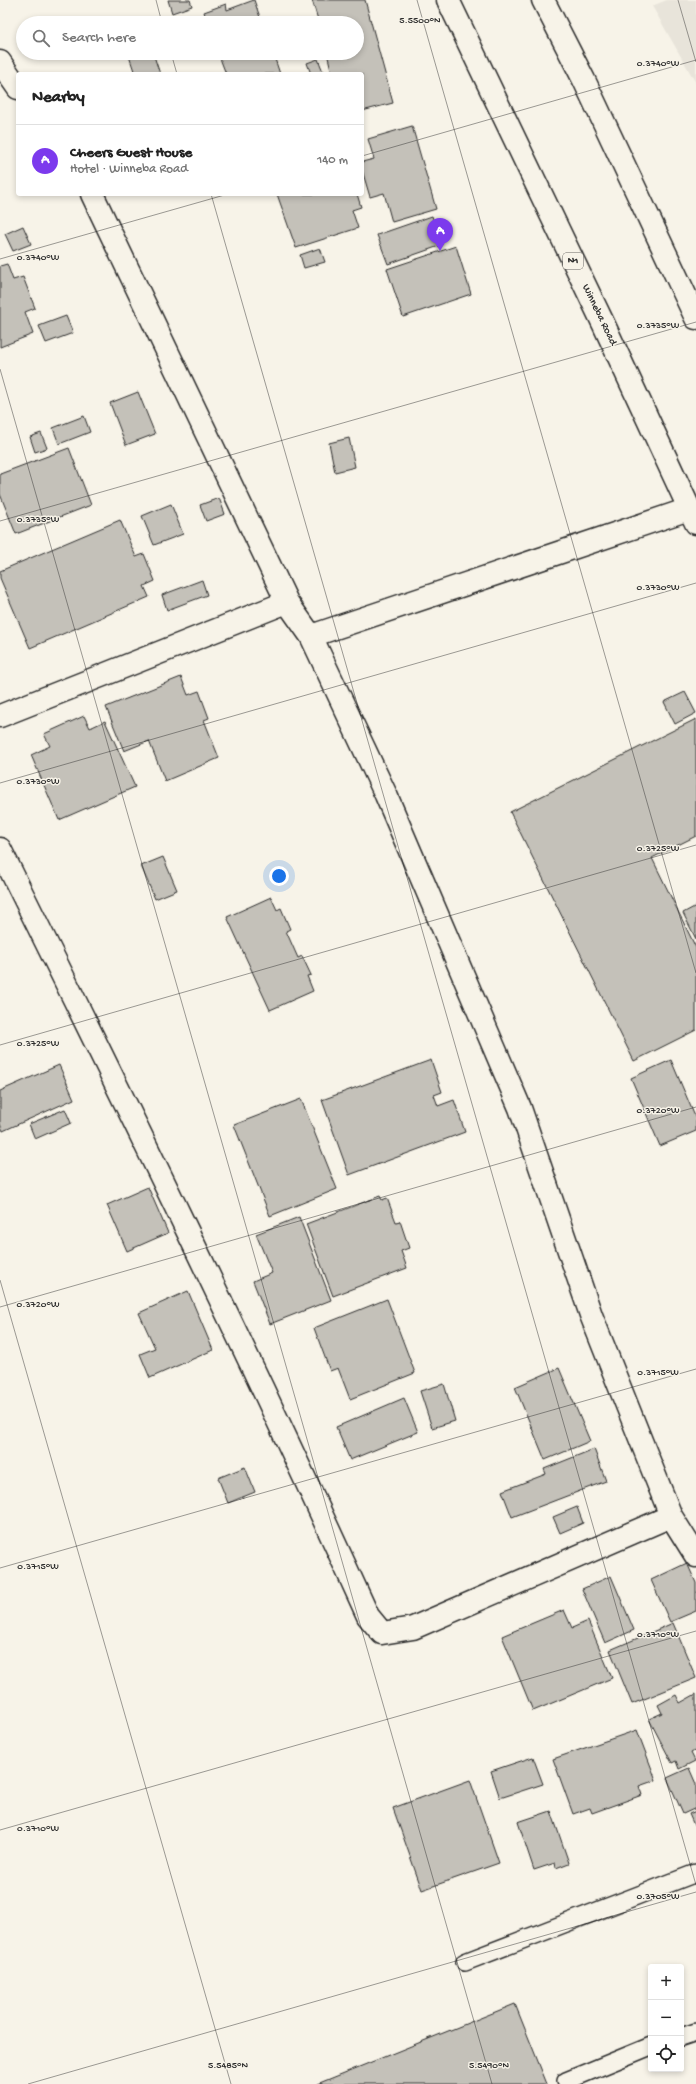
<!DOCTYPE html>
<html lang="en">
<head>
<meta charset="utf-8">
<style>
  :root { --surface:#fff; --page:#f6f6f6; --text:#222; --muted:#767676; --line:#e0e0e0; --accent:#7c3aed }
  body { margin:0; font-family:"Gochi Hand",sans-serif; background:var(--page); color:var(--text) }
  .controls { position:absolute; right:12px; bottom:12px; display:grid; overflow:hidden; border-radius:4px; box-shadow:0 2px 6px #0003 }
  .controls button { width:36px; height:36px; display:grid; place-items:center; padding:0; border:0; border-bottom:1px solid var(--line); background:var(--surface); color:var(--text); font:20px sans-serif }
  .you { position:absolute; left:279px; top:876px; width:14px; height:14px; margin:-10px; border:3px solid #fff; border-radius:50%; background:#1a73e8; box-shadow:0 0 0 6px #1a73e833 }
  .badge { display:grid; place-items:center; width:26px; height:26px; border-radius:50%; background:var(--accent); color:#fff; font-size:13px; font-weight:700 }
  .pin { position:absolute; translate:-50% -33px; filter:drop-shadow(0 1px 2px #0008) }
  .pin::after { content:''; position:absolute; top:21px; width:14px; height:12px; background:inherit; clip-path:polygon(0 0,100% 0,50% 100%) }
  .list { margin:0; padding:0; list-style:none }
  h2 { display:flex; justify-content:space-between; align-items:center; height:52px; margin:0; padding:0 16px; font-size:17px }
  h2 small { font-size:13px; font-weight:400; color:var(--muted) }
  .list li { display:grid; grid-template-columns:26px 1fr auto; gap:12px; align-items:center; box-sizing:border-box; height:72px; padding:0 16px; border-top:1px solid var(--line) }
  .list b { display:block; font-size:15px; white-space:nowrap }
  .list p { margin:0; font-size:13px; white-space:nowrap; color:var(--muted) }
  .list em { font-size:13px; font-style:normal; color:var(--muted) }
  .icon { flex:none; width:22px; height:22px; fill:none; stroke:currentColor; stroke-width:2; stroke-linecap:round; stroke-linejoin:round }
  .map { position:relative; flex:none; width:696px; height:2084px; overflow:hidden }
  .search { position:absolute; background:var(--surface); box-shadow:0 2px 6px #0003; left:16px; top:16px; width:348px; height:44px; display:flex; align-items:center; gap:10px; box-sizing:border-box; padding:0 14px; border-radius:22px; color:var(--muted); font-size:15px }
  .panel { position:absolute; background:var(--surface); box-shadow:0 2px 6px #0003; left:16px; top:72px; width:348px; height:124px; border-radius:4px }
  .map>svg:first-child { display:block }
</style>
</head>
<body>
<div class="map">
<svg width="696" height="2084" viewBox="0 0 696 2084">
  <rect width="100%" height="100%" fill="#f7f3e8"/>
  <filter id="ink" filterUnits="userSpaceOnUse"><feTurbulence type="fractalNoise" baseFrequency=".025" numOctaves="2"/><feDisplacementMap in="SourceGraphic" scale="8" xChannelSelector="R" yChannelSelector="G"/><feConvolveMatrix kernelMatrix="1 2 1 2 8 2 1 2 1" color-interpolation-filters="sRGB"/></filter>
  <g filter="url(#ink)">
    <path fill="#e8e4da" d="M667 0H696V83L652 6Z"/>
    <path fill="#c4c1b9" stroke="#2b2b2b" d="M168 0H190L192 6 172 13Z
      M254 0 262 23H208L204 12 226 4 227 10Z
      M312 0H365L393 103 362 111V74H332L327 53H357V23H319Z
      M128 53H153L160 74H135Z
      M218 53H273L280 74H226Z
      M318 59 324 74H311L307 63Z
      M412 126 436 209 392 222 384 193 370 197 362 170V162L374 159 368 139Z
      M277 194H357L361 207 352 210 358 228 296 248Z
      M432 216 442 245 388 264 377 235Z
      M23 226 31 244 13 251 5 234Z
      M456 246 471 294 403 317 387 269Z
      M320 248 325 262 304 268 300 255Z
      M7 264 13 280 23 277 35 308 25 312 33 334 0 347V266Z
      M66 316 73 333 46 343 39 326Z
      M138 392 155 434 126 445 110 403Z
      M84 416 90 432 59 444 53 428Z
      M41 433 47 448 35 452 30 437Z
      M349 438 355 467 335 472 329 443Z
      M69 448 91 505 16 534 0 494V474Z
      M219 498 225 514 206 521 200 505Z
      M171 504 183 534 154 545 142 516Z
      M120 520 136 557 144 554 155 581 144 586 149 597 30 648 0 578V571Z
      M202 580 207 595 167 610 162 595Z
      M181 677 188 695 199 691 209 718 204 720 219 758 165 781 149 741 124 751 106 707Z
      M685 692 696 713 675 724 664 702Z
      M84 716 90 728 105 721 135 787 59 820 31 755 50 746 44 734Z
      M696 719V836L652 858 696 948V1030L634 1061 510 812Z
      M163 857 177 890 155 899 141 866Z
      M271 897 277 910 281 908 290 929 286 931 298 958 302 956 311 975 307 976 313 991 270 1010 227 917Z
      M696 906V939L683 913Z
      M431 1060 442 1092 434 1095 438 1106 454 1100 465 1132 349 1175 322 1100Z
      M671 1060 696 1119V1131L660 1146 631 1078Z
      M59 1065 74 1099 3 1131 0 1124V1091Z
      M301 1099 337 1189 270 1216 234 1125Z
      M65 1109 71 1123 35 1139 29 1124Z
      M148 1187 168 1233 127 1251 107 1205Z
      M380 1196 382 1200 387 1198 396 1222 400 1221 409 1248 401 1251 407 1268 333 1296 306 1224Z
      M299 1217 331 1300 270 1324 253 1281 272 1273 256 1234Z
      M188 1291 213 1350 150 1378 140 1354 155 1348 139 1313Z
      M387 1299 415 1373 350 1399 338 1368 330 1371 314 1328Z
      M559 1368 590 1441 545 1460 515 1387Z
      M444 1384 455 1421 432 1428 420 1391Z
      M404 1398 418 1432 350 1460 336 1427Z
      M594 1449 606 1481 512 1517 502 1491 546 1474 544 1469Z
      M245 1467 255 1492 228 1503 218 1478Z
      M577 1507 583 1523 560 1533 553 1517Z
      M687 1563 696 1583V1611L670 1622 651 1580Z
      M611 1576 634 1630 605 1643 582 1589Z
      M564 1610 572 1628 588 1621 612 1678 533 1711 502 1636Z
      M673 1623 696 1678 632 1704 610 1650Z
      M696 1694V1750L691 1753 695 1761 679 1769 676 1761 672 1763 649 1719 662 1713 658 1705 676 1695 680 1703Z
      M637 1730 656 1780 639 1786 642 1795 592 1813 590 1808 573 1814 553 1759Z
      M533 1757 543 1784 500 1798 491 1771Z
      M689 1768 696 1784V1808L683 1814 667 1778Z
      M470 1780 499 1863 422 1890 393 1808Z
      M551 1811 569 1863 556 1868 555 1863 534 1870 518 1822Z
      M696 1811V1830L689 1814Z
      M515 2004 547 2084H317Z"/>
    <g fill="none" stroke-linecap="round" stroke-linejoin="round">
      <defs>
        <path id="service" d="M465 1962 696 1873
          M681 2037 696 2032
          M566 2081 651 2046"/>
        <path id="minor" d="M0 62 18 88
          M92 194 287 602 311 636 386 795 520 1108 591 1315 671 1516 696 1556
          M311 636 689 509
          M0 716 287 602
          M0 849C126 1103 251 1358 368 1616L382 1633 413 1628 671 1516"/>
        <path id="trunk" d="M448 0 604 325 696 523
          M543 0 584 80 696 318"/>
      </defs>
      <use href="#service" stroke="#2b2b2b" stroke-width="20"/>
      <use href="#minor" stroke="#2b2b2b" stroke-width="25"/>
      <use href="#trunk" stroke="#2b2b2b" stroke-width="25"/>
      <use href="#service" stroke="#f7f3e8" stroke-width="17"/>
      <use href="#minor" stroke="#f7f3e8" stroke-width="22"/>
      <use href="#trunk" stroke="#f7f3e8" stroke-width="22"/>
    </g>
  </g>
  <path fill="none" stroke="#2b2b2b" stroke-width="1" stroke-opacity="0.45" d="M156 0 162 23M417 0 696 973M678 0 696 62M171 53 177 74M362 156 696 60M211 194 696 1885M0 259 228 194M0 369 492 2084M0 521 696 322M0 783 696 583M0 1045 696 845M0 1280 231 2084M0 1307 696 1107M0 1568 696 1369M0 1830 696 1631M28 2084 696 1892"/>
  <g text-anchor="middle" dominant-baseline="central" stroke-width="3" stroke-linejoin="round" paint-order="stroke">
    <rect fill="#f7f3e8" stroke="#686764" stroke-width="1" x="563" y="253" width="20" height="16" rx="3"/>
    <g font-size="10" font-weight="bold" fill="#2b2b2b">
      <text x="573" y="261">N1</text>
    </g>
    <g font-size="11" fill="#2b2b2b" stroke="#f7f3e8">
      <text transform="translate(599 315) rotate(64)">Winneba Road</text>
    </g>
  </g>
  <g font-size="10" text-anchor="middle" fill="#2b2b2b" stroke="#f7f3e8" stroke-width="3" stroke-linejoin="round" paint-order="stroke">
    <text x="420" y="23">5.5500°N</text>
    <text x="658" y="66">0.3740°W</text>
    <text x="38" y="260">0.3740°W</text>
    <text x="658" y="328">0.3735°W</text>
    <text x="38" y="522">0.3735°W</text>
    <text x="658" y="590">0.3730°W</text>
    <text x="38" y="784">0.3730°W</text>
    <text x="658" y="851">0.3725°W</text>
    <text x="38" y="1046">0.3725°W</text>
    <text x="658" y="1113">0.3720°W</text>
    <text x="38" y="1307">0.3720°W</text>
    <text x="658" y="1375">0.3715°W</text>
    <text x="38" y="1569">0.3715°W</text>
    <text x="658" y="1637">0.3710°W</text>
    <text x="38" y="1831">0.3710°W</text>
    <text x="658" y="1899">0.3705°W</text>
    <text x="228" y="2068">5.5485°N</text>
    <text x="489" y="2068">5.5490°N</text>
  </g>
</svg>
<div class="controls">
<button>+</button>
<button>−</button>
<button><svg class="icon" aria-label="locate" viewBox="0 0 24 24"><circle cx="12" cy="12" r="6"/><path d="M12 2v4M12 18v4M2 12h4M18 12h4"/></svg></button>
</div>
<div class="you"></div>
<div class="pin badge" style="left:440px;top:251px">A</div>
<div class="search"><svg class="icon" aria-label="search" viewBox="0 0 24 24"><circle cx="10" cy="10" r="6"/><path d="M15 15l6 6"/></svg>Search here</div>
<section class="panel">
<h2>Nearby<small></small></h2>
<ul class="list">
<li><span class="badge">A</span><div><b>Cheers Guest House</b><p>Hotel · Winneba Road</p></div><em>140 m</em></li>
</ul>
</section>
</div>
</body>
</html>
